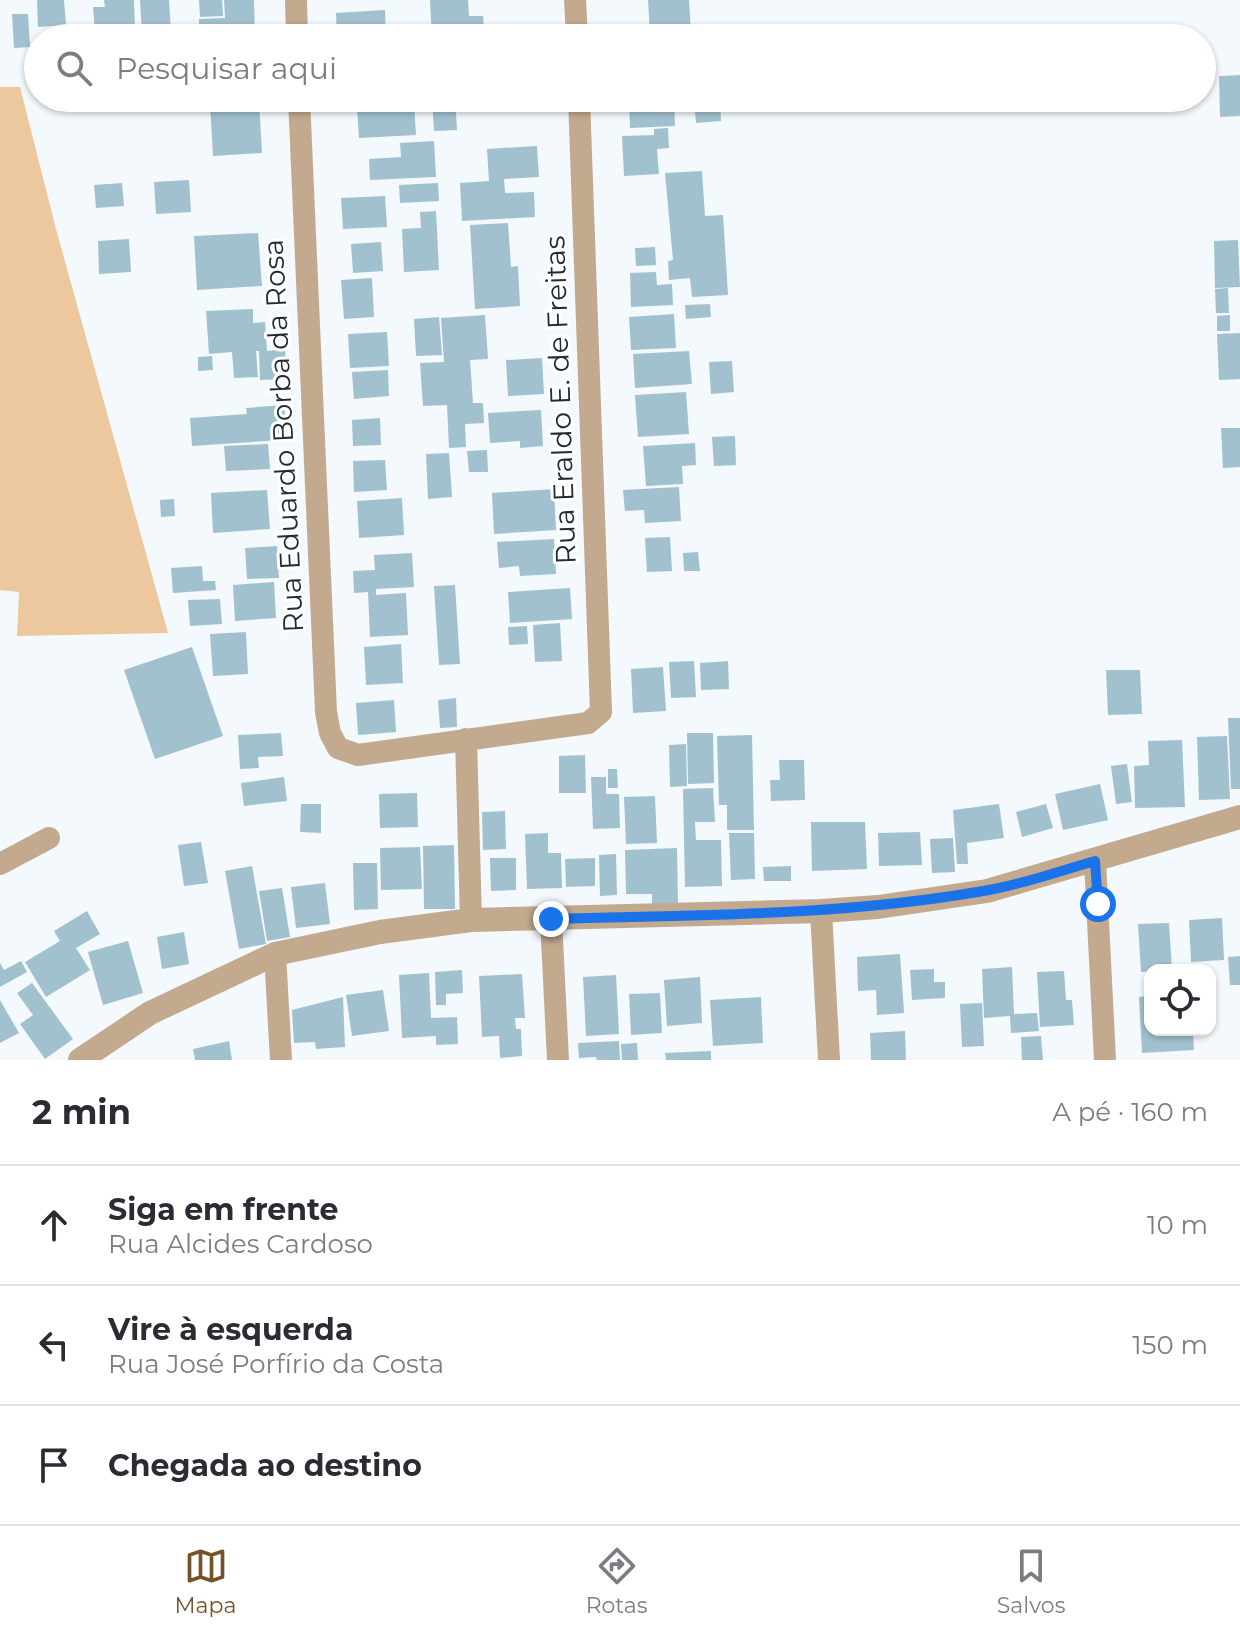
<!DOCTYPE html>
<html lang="pt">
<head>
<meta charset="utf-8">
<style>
  :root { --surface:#fff; --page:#f2f2f3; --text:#2b2b33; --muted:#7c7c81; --line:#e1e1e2; --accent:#74532a }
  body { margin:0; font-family:Montserrat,sans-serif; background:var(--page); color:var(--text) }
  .controls { position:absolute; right:24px; bottom:24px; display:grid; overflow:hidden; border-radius:16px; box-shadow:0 2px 6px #0004 }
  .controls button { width:72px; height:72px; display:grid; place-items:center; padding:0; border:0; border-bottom:2px solid var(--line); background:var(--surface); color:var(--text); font:40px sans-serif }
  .stop { position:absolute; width:24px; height:24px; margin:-18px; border:6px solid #1a73e8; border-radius:50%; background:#fff }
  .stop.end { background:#1a73e8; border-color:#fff; box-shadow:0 2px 8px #0008 }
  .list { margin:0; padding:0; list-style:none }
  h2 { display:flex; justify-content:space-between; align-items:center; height:104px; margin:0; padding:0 32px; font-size:34px }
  h2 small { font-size:26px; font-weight:400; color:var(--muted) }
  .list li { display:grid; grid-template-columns:52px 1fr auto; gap:24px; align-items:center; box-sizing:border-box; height:120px; padding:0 32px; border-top:2px solid var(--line) }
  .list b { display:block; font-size:30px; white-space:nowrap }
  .list p { margin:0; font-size:26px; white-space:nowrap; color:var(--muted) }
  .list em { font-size:26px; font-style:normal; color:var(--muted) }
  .icon { flex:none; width:44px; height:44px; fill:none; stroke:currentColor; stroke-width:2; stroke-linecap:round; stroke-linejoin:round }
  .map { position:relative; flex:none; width:1240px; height:1060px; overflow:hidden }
  .search { position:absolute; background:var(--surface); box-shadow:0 2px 6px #0004; left:24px; right:24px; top:24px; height:88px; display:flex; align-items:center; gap:20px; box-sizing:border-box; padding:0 28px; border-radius:44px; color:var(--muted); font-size:30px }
  .sheet { height:464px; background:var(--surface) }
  nav { display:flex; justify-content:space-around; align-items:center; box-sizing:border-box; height:112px; border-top:2px solid var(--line); background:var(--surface); font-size:22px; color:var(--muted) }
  nav a { display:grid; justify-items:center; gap:4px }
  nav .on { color:var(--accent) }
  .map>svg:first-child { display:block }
</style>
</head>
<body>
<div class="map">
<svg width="1240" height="1060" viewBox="0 0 1240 1060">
  <rect width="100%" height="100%" fill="#f3f9fc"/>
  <path fill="#edc89e" d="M0 87H20L56 229 168 633 17 636 19 592 0 590Z"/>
  <path fill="#a2c1cf" d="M37 0H64L66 25 38 27Z
    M104 0H134L135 29 95 32 93 7H105Z
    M140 0H169L171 32 142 34Z
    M199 0H222L223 16 200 17Z
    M224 0H254L255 38H199V19L225 18Z
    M430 0H468L469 16H483L485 38H432Z
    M648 0H689L691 33 650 35Z
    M385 10 386 38H337L336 13Z
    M12 14H28L30 47 14 48Z
    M430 29V38H406L405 31Z
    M1240 75V116L1220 117 1219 76Z
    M142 98H170L171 104 143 105Z
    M432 98H455L457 130 434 131Z
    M629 98H674L675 126 630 128Z
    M694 98H720L721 121 696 123Z
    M259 100 262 153 213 156 210 103Z
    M414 103 416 135 359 138 357 106Z
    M668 128 669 148 657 149 659 174 624 176 622 136 654 135V129Z
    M434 141 436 177 370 180 369 159 401 157 400 143Z
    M537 146 539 177 504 179 505 193 534 192 535 217 462 221 460 183 489 181 487 149Z
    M702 171 705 216 723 215 728 295 692 297 690 278 669 280 668 261 673 260 665 173Z
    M189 180 191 212 156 214 154 182Z
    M122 183 124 206 96 208 94 185Z
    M438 183 439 201 400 203 399 185Z
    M385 196 387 227 343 229 341 198Z
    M436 211 439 270 404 272 402 229 421 228 420 212Z
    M508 223 511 267 518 266 520 306 475 309 470 225Z
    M258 233 262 286 197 290 194 236Z
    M129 239 131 272 99 274 98 241Z
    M1238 240 1240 287 1215 288 1214 241Z
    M381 242 383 271 353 273 351 244Z
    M655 247 656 265 636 266 635 248Z
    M656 272 657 285 672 284 673 305 631 307 630 273Z
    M372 278 374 317 344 319 341 280Z
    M1228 288 1229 313H1216L1215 289Z
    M710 304 711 317 686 319 685 305Z
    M253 309V323L265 322 267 351 285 349 287 379 260 380 259 351H256L258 377 234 378 232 352 209 354 206 311Z
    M674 314 676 348 631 350 629 317Z
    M485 315 488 359 470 360 473 403H483L484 423 465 424 466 447 449 448 447 405 423 406 420 363 444 362 441 318Z
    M1230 315V331H1217V316Z
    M439 317 442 355 416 356 414 319Z
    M387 332 389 366 350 368 348 334Z
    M1240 333V379L1219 380 1217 334Z
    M689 351 692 384 635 388 633 354Z
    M212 356 213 370 198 371V357Z
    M542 358 544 394 508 396 506 360Z
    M732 361 734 392 711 394 709 362Z
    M388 370 389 396 354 399 352 372Z
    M686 392 689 434 638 437 635 395Z
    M284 405 286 425H279L280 440 192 446 190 418 247 414 246 408Z
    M541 410 543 446 520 448V441L490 443 488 413Z
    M380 418 381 445 353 446 352 420Z
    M1221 428H1240V467L1223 468Z
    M735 436 736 465 714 466 712 437Z
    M695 443 696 465 682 466 683 484 646 486 643 446Z
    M268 444 270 469 226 471 224 446Z
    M487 450 488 472H469L467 451Z
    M449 453 452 497 428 499 426 454Z
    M385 460 387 490 354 492 353 461Z
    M679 487 681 521 645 523 644 510 625 511 623 490Z
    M554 489 556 530 494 534 492 493Z
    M267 490 270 529 213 533 211 493Z
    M402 498 404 535 359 538 357 501Z
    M174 499 175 516 161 517 160 500Z
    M670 537 672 571 647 572 645 538Z
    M554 539 556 574 520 576 519 566 499 568 497 542Z
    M277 546 279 578 247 579 245 548Z
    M698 552 700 571H684L683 553Z
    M412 553 414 587 376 589V595L406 593 408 635 370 637 368 592 354 593 353 571 375 570 374 555Z
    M202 566 203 581H215L216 590 173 593 171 568Z
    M274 582 276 618 235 621 233 585Z
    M455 585 460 664 439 665 434 586Z
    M570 588 572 619 510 623 508 592Z
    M220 599 222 624 190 626 188 600Z
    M560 623 562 661 535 662 533 625Z
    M527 626 528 644 509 645 508 627Z
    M246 632 248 674 213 676 210 634Z
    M401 644 403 683 366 685 364 647Z
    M192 647 223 736 155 759 124 670Z
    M694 661 696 697 671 698 669 662Z
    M728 661 729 689 701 690 700 663Z
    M663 667 666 711 633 713 631 669Z
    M1106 670H1140L1142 714 1108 715Z
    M456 698 457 727 440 728 438 700Z
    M394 700 396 732 358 735 356 703Z
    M1228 718H1240V789H1231Z
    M281 733 283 756 258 757 259 768 240 769 238 735Z
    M687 733H713L714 783 688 784Z
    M752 735 754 830H727V805H719L717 736Z
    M1227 736 1230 799 1199 800 1197 737Z
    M1182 740 1185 807 1135 808 1134 766 1149 765 1148 741Z
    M686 744 687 786 670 787 669 745Z
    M585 755 586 793H559V756Z
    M779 760H804L805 800 771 801 770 780H780Z
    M1127 764 1132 802 1116 804 1111 766Z
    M608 769H617L618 788H608Z
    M284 777 287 801 244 806 241 783Z
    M591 777H606V794H619L620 828 593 829Z
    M1100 784 1108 820 1063 830 1055 794Z
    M713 788 715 822H695L696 840H721L722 886 685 887 683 789Z
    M417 793 418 827 380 828 379 794Z
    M655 796 657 843 626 844 624 797Z
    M301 804H321V833L300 832Z
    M999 804 1004 838 967 843 968 864H957L953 810Z
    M1046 804 1053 828 1022 837 1016 812Z
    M505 811 506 849 483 850 482 812Z
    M811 822H865L867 869 812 871Z
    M920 832 922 865 879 866 878 833Z
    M548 833V853H561L562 888 527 889 525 834Z
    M729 833H754L755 879 731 880Z
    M953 838 955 872 932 873 930 839Z
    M201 842 208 883 184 886 178 845Z
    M454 845 455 909H424L423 846Z
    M420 847 422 889 381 890 380 848Z
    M677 848 678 904 652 905V894H626L625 850Z
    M616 854 617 895 600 896 599 855Z
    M490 858H516V890L491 891Z
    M595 858V886L566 887 565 859Z
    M353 863H377L378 909 354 910Z
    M252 866 266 944 239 949 225 871Z
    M791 866V881H764L763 867Z
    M325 883 330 924 296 928 291 887Z
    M282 888 290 937 267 941 259 891Z
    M87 911 100 934 76 948 90 970 46 997 25 962 60 941 54 931Z
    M1222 918 1224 960 1191 962 1189 920Z
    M1169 923 1172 970 1141 972 1138 924Z
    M184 932 189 964 162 969 157 937Z
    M128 941 143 993 103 1005 88 952Z
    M900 954 904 1013 877 1015 876 990 858 991 857 957Z
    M1240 956V985H1230L1228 957Z
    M21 961 27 972 0 987V963L4 970Z
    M1012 967 1014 1014 1037 1013 1039 1031 1011 1033 1010 1016 984 1018 982 969Z
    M934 969V982H945V998L912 1000 910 970Z
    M462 970 463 993 446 994V1005H436L435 972Z
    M1064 971 1066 1000H1072L1074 1025 1040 1027 1037 972Z
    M429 973 431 1018 457 1017 458 1044 436 1045V1036L402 1038 399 975Z
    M522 974 525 1018H515L516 1029H521L522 1056 500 1058 499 1036 482 1037 479 976Z
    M616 975 619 1034 586 1036 583 977Z
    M700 977 702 1023 667 1026 664 980Z
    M32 983 73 1039 45 1059 20 1024 33 1015 17 993Z
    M383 990 389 1031 352 1036 346 995Z
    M660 993 662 1033 631 1035 629 994Z
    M1150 996V1030H1193L1194 1050 1142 1053 1139 997Z
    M343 997 345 1047 316 1049 315 1042 294 1043 292 1010Z
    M761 997 763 1043 713 1046 710 1000Z
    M0 1000 19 1033 0 1043Z
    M982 1003 984 1046 962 1047 960 1004Z
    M905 1031 906 1060H871L870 1033Z
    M1041 1036 1043 1060H1022L1021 1037Z
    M229 1041 232 1060H195L193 1049Z
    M619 1041 620 1060H597L596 1057 579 1058 578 1043Z
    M637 1043 638 1060H622L621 1044Z
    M711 1051V1060H666L665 1053Z"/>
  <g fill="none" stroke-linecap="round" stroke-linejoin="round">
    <path stroke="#c3aa8f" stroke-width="22" d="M296 0 297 38
      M575 0 577 38
      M299 98 326 712 330 733 338 748 358 755 588 723 601 712 579 98
      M466 739 471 920
      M1095 861 1105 1060
      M0 864 49 838
      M821 911 829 1060
      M551 919 558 1060
      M275 954 281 1060"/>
    <path stroke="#c3aa8f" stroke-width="24" d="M80 1060 150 1013 275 954 380 932 471 920 821 911 878 907 987 891 1240 817"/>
  </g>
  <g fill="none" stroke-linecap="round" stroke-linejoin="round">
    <path stroke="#1a73e8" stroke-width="10" d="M551 919C696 915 841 916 983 891 1021 885 1059 871 1095 861L1098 904"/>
  </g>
  <g text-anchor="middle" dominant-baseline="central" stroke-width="6" stroke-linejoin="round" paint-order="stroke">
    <g font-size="28" fill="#202c31" stroke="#fff">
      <text transform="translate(560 400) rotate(-92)">Rua Eraldo E. de Freitas</text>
      <text transform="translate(283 436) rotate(-93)">Rua Eduardo Borba da Rosa</text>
    </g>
  </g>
</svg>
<div class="controls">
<button><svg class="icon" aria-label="locate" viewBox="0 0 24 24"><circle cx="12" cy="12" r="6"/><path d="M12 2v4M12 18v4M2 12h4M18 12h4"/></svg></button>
</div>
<div class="stop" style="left:1098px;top:904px"></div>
<div class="stop end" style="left:551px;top:919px"></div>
<div class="search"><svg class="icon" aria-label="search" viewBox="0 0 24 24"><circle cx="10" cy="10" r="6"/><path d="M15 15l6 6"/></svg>Pesquisar aqui</div>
</div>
<section class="sheet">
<h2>2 min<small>A pé · 160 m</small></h2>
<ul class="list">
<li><svg class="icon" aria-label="ahead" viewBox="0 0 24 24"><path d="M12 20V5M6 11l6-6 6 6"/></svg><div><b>Siga em frente</b><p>Rua Alcides Cardoso</p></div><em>10 m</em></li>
<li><svg class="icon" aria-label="left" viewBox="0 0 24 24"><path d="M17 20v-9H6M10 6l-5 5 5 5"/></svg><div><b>Vire à esquerda</b><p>Rua José Porfírio da Costa</p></div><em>150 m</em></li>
<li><svg class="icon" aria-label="arrive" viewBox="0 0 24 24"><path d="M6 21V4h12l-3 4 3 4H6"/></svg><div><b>Chegada ao destino</b></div></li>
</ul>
</section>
<nav>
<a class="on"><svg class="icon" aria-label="map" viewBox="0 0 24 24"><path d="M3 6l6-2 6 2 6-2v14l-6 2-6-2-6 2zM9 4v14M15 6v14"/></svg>Mapa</a>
<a><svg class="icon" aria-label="directions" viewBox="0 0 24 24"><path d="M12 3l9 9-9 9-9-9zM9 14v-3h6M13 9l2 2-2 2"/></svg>Rotas</a>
<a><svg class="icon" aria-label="saved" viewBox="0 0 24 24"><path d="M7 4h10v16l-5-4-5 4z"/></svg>Salvos</a>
</nav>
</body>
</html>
